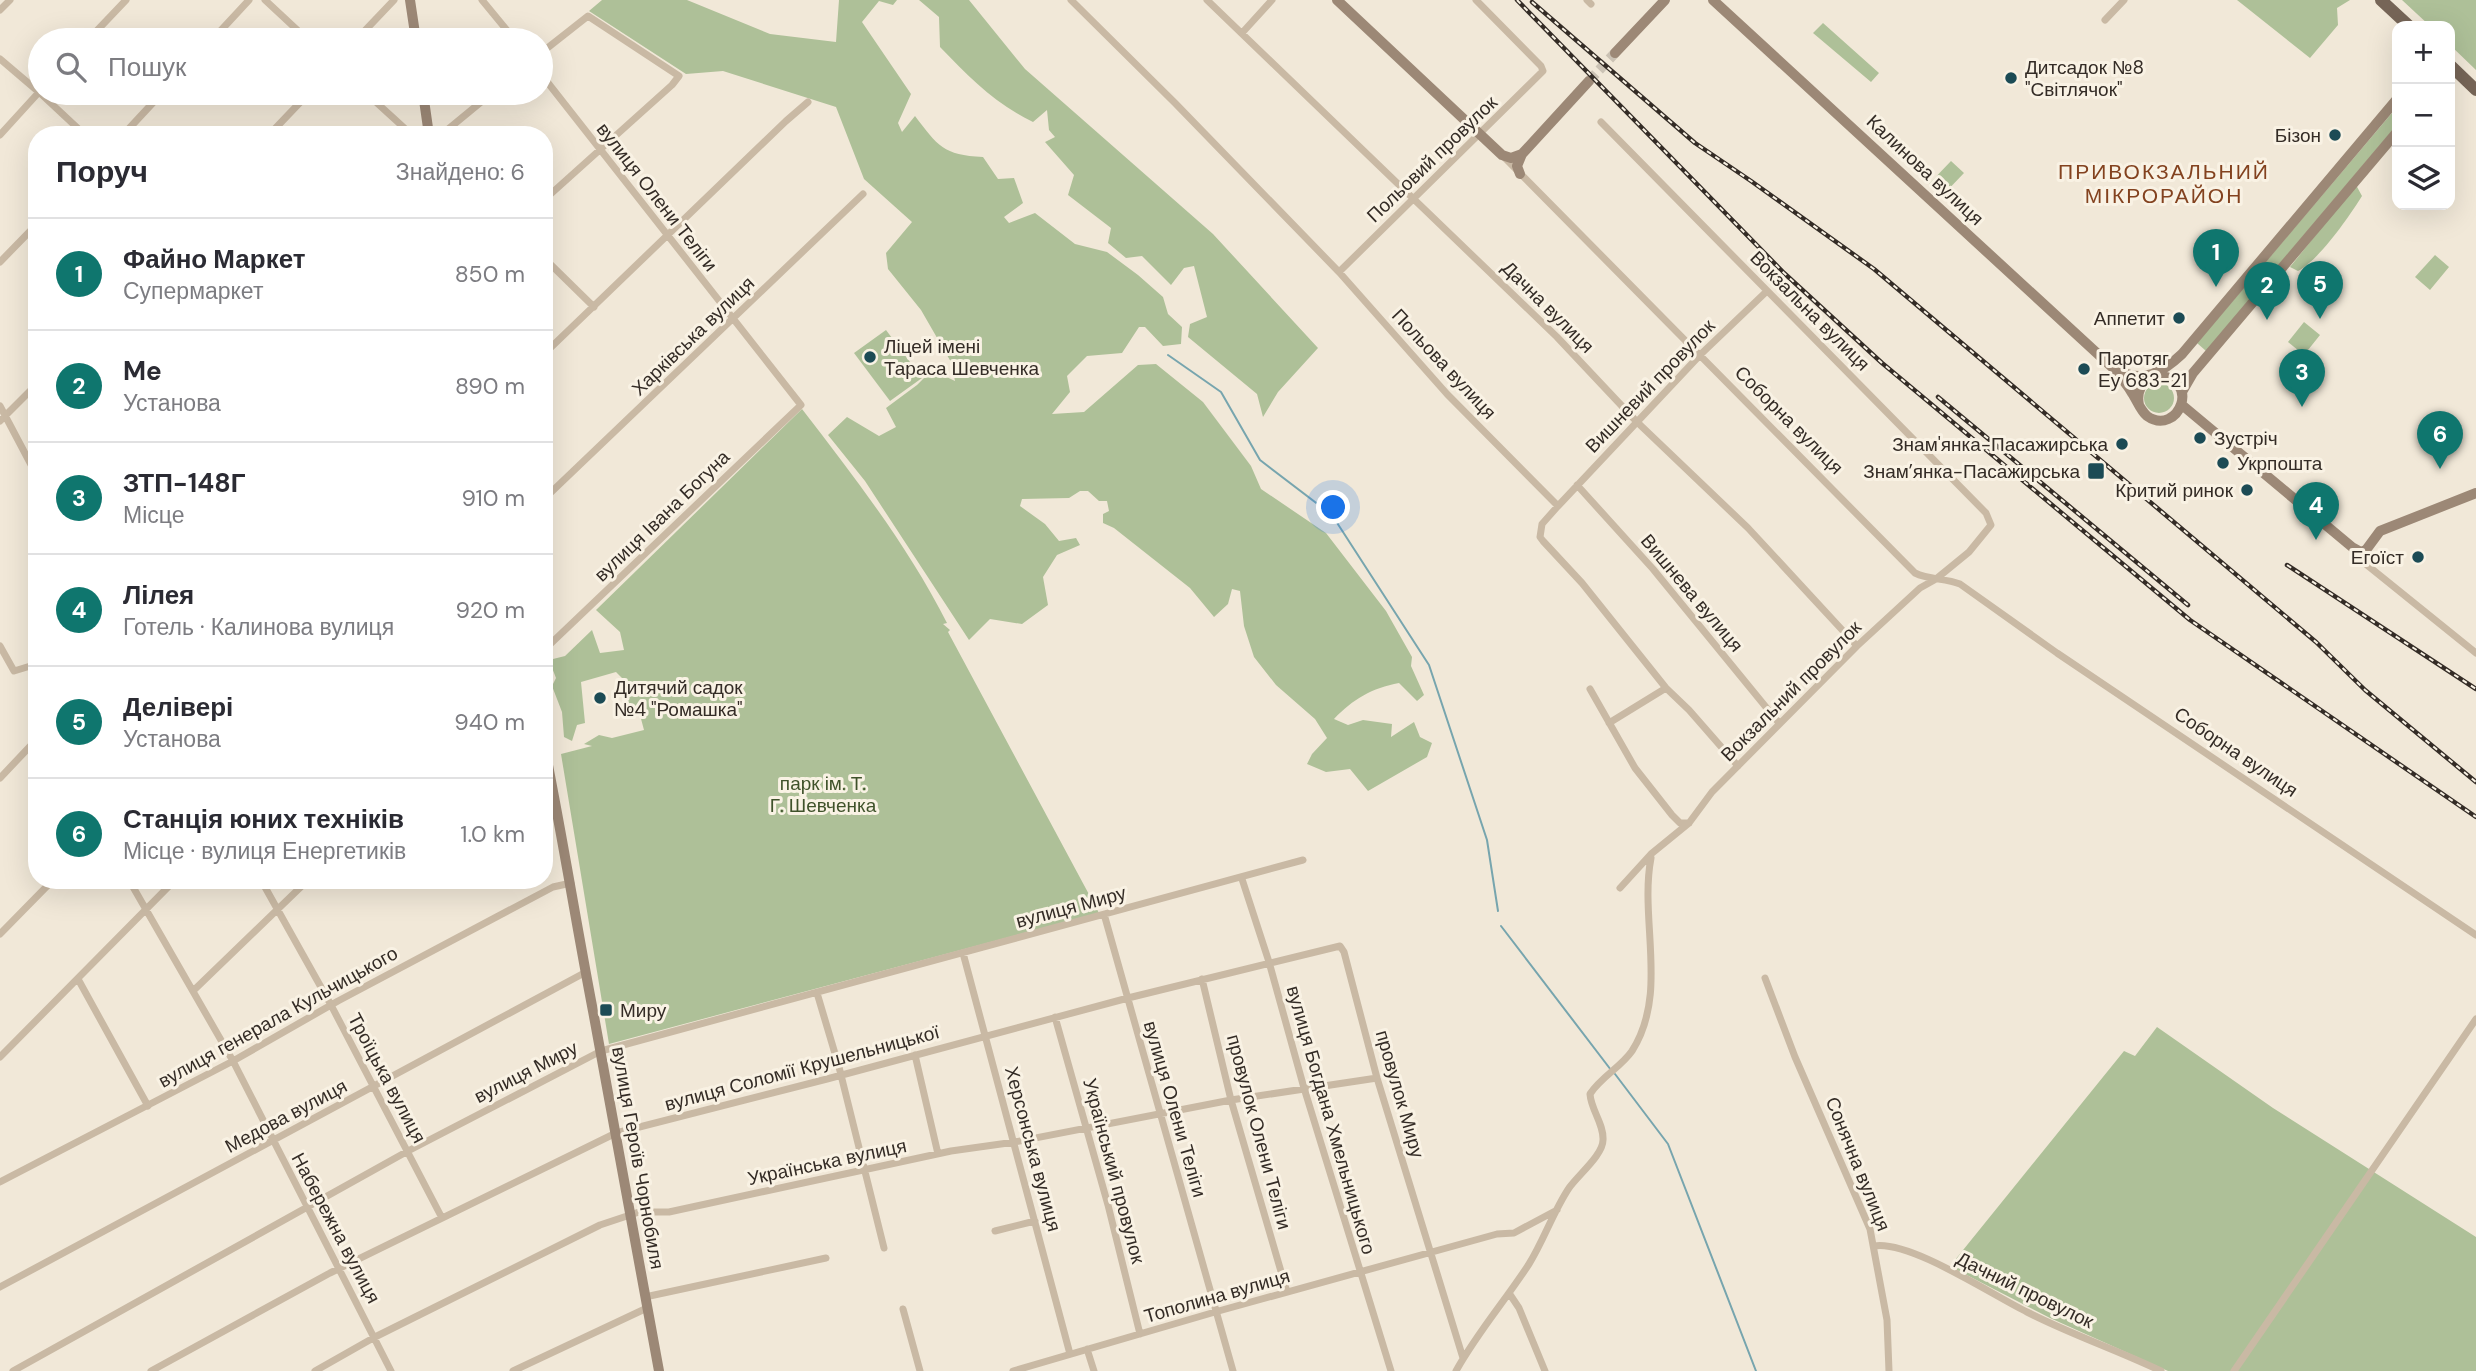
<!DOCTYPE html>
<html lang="uk">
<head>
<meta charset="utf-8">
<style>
  :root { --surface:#fff; --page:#f2f2f3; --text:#2b2b33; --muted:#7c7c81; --line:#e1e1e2; --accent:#0f766e }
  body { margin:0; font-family:"DM Sans",sans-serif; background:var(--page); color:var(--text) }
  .controls { position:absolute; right:21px; top:21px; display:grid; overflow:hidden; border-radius:14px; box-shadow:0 7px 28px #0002 }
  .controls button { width:63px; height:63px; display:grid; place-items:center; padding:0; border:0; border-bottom:2px solid var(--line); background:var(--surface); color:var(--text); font:35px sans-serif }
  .you { position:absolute; left:1334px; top:508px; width:24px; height:24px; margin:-18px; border:5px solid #fff; border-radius:50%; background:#1a73e8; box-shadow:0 0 0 10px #1a73e833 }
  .badge { display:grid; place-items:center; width:46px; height:46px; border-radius:50%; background:var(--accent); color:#fff; font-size:23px; font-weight:700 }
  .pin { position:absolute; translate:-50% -58px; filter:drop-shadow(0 2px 4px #0008) }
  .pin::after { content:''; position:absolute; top:37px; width:24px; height:21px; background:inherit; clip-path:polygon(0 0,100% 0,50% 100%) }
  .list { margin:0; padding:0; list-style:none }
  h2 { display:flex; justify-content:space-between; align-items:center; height:91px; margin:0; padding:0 28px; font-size:30px }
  h2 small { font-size:23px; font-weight:400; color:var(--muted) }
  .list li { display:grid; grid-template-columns:46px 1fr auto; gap:21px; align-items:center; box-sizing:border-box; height:112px; padding:0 28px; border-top:2px solid var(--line) }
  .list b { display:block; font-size:26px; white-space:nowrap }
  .list p { margin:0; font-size:23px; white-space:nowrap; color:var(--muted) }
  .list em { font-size:23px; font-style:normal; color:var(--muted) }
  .icon { flex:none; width:38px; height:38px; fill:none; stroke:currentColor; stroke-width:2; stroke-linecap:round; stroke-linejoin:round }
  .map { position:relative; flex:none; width:2476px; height:1371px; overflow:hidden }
  .search { position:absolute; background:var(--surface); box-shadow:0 7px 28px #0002; left:28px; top:28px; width:525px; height:77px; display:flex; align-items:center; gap:18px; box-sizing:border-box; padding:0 24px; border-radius:38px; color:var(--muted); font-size:26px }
  .panel { position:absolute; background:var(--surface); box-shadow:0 7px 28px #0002; left:28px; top:126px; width:525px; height:763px; border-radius:28px }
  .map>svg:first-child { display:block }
</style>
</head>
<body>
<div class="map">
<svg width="2476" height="1371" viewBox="0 0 2476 1371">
  <rect width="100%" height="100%" fill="#f1e8d8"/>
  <path fill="#aec098" d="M602 0H687L770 34 836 42 839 0H897L893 5 879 1 862 22 911 94 898 123 902 132 915 116C938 146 943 155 983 157L998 179 1014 178 1023 203 1004 217 1009 223 1035 213 1075 244 1107 252 1138 275 1163 297 1168 314 1182 327 1181 344 1163 346 1145 327H1139L1122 353 1087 356 1067 376 1070 392 1052 414 1084 412 1138 365 1156 364 1203 402 1251 466 1261 489 1326 533 1386 611 1412 657 1411 666 1424 695 1417 701 1399 683C1372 688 1353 699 1334 719L1348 725 1363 720 1392 724 1391 737 1414 722 1420 737 1432 743 1427 757 1368 791 1350 769 1326 772 1307 764 1312 754 1327 738 1315 719 1276 685 1254 657 1244 626 1240 591 1232 589 1228 604 1214 617 1190 588 1114 528 1103 523V514L1109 511 1107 501H1099L1088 491H1080L1069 498 1022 499 1020 506 1045 524 1059 541 1076 538 1080 545 1057 555 1043 577 1048 605 1022 624 990 619 969 640 865 481 828 435 847 417 879 436 896 427 886 408 917 385 932 370 955 381 951 362 921 310 888 269 886 253 912 222 864 179 836 107 723 71 686 74 589 11Z
    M919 0H969L1025 69 1213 234 1318 348 1278 392 1263 417 1257 394 1188 337 1190 324 1207 317 1194 266 1184 268 1171 285 1142 256 1126 258 1108 243 1111 228 1068 195 1074 175 1045 142 1055 137 1049 130 1047 110 1033 122C994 103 970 78 940 47L939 17Z
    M2237 0H2350L2337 8 2338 25 2310 58Z
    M2402 0H2476V70L2450 45V26H2430Z
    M1823 23 1879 73 1871 82 1813 33Z
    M2397 107V125L2206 351 2197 343Z
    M1951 161 1964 173 1942 196 1929 184Z
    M2356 185 2362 196C2349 217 2319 260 2298 271L2290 267Z
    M2435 255 2449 267 2430 290 2415 277Z
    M2304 322 2320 335 2304 355 2288 342Z
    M886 330 922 378 890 401 854 353Z
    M2144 398a15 15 0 1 1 30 0a15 15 0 1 1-30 0Z
    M802 409C855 478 908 546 947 623L943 624 950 630 948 632 1099 913 609 1044 561 754 592 746 584 744 599 735 612 738 644 730 640 715 627 709 628 684 616 672 581 682 585 723 577 725 572 741 564 737 562 712 552 686 556 678 549 660 565 656 592 630 600 653 624 650 620 632 596 610Z
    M2157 1027 2273 1108 2476 1237V1371H2168L2050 1318 1957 1270 1955 1260 2124 1051 2135 1056Z"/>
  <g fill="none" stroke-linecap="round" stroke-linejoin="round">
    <path stroke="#77a5ae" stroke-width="2" d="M1168 355 1221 392 1260 460 1332 515 1429 665 1487 840 1498 911
      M1501 926 1611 1070
      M1615 1074 1668 1144 1756 1371"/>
    <path stroke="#cbc2b4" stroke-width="10" stroke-dasharray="10 5" stroke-linecap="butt" d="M1589 81 1615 53"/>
    <path stroke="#c9b9a4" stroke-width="7" d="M265 0 308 40
      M482 0 515 40
      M1071 0 1175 103 1339 272 1447 394 1558 506 1542 524 1540 537 1543 541 1582 583 1666 688 1689 710 1738 766
      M1207 0 1557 337 1637 422 1748 528 1857 646
      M1587 0 1591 4
      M0 10 10 0
      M2105 20 2124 0
      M1242 33 1272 0
      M88 40 126 0
      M212 40 249 0
      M356 40 394 0
      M541 53 588 16 679 76 672 85 544 200
      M0 59 40 93
      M541 74 801 405 544 650
      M40 93 85 135
      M366 93 412 135
      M1601 122 1986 513 1991 525 1969 552 1936 579 1920 588 1857 646 1712 792 1689 823 1651 854 1620 888
      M0 135 40 91
      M123 135 162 93
      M269 135 309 93
      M441 135 492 93
      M1504 157 1915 573C1929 580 1945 578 1960 584L2057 653 2476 935
      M544 258 594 307
      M0 262 37 224
      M1339 272 1543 71 1541 66 1476 0
      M544 354 786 121 808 102
      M0 406 37 476
      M0 421 37 384
      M1577 485 1653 569 1779 723
      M544 499 863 194
      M1558 506 1700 355 1767 291
      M2355 551 2362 561 2476 653
      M0 646 14 671 37 664
      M1590 689 1635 768 1672 815 1680 823H1689
      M1609 723 1666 688
      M0 778 37 739
      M1242 879 1269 962 1304 1088 1391 1371
      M129 880 233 1061 391 1371
      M261 880 331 1005 442 1218
      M1104 914 1233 1371
      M0 934 53 880
      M963 953 1070 1354
      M1765 978 1795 1057 1870 1229 1887 1320 1889 1371
      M78 979 148 1106
      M1202 979 1231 1100 1287 1292
      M193 991 308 880
      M817 993 839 1067 884 1248
      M1055 1017 1108 1205 1140 1334
      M915 1055 938 1154
      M0 1057 175 880
      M0 1182 233 1061 338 1001 553 887 571 883
      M995 1231 1035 1221
      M1874 1246C1910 1240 1992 1295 2027 1312 2070 1334 2117 1350 2161 1371
      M0 1287 586 972
      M1509 1293 1519 1308 1545 1371
      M645 1297 826 1258
      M903 1309 920 1371
      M1087 1349 1094 1371
      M13 1371 408 1151 601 1051 1303 860
      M151 1371 330 1273 616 1133 827 1079 1128 998 1340 946 1344 952 1377 1078 1463 1358
      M315 1371 375 1337 600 1225 639 1212H669L951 1151 1015 1142 1231 1100 1377 1078
      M513 1371 647 1308
      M1013 1371 1215 1312 1497 1234 1514 1233 1557 1210
      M1456 1371C1477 1333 1505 1301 1529 1264 1544 1240 1553 1212 1569 1188 1578 1175 1603 1155 1603 1140 1604 1124 1591 1110 1590 1094 1601 1077 1621 1067 1632 1051 1669 993 1639 920 1651 858
      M2234 1371 2476 1019"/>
    <path stroke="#9c8876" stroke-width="10" d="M410 0 416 40
      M1337 0 1502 155 1511 158 1522 154 1589 81
      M1713 0 2112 367C2119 375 2127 384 2132 393 2137 400 2140 410 2147 416 2178 438 2205 376 2153 375 2142 383 2136 391 2139 405
      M1615 53 1665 0
      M423 93 429 135
      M1520 174 1517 166 1522 154
      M2117 370C2143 384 2163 372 2182 354L2397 99
      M2182 392 2193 373 2397 132
      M2182 405 2352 547 2361 552 2366 550 2380 531 2476 493
      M544 745C562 834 576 923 593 1011 615 1131 637 1251 659 1371"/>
    <path stroke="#766557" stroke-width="12" d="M2381 0 2409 26
      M2450 65 2476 90"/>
    <defs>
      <path id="rail" d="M1517 0 1784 273 1882 363 2190 620 2476 817
        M1532 2 1695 143 1751 181 1874 269 2316 642 2365 690 2476 782
        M1938 397 2188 605
        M2287 565 2476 689"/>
    </defs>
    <use href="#rail" stroke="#342c26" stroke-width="4.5"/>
    <use href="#rail" stroke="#f9f2e4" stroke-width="2" stroke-dasharray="5" stroke-linecap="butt"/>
  </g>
  <g fill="#1c4b55" stroke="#f9f2e4" stroke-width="2.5">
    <circle cx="2011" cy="78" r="7"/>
    <circle cx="2335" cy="135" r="7"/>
    <circle cx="2179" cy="318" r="7"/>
    <circle cx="870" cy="357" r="7"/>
    <circle cx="2084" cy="369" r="7"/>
    <circle cx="2200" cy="438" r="7"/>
    <circle cx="2122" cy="444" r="7"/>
    <circle cx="2223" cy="463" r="7"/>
    <rect x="2087" y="462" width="18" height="18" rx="3.5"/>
    <circle cx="2247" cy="490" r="7"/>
    <circle cx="2418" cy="557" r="7"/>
    <circle cx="600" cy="698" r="7"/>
    <rect x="599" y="1003" width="14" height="14" rx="3.5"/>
  </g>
  <g text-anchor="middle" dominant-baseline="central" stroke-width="6" stroke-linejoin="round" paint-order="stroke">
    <g font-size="19" fill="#342c26" stroke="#f9f2e4" text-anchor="start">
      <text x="2025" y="67">Дитсадок №8<tspan x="2025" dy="22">"Світлячок"</tspan></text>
      <text x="2321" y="135" text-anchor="end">Бізон</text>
      <text x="2165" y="318" text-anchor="end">Аппетит</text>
      <text x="884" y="346">Ліцей імені<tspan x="884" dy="22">Тараса Шевченка</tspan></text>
      <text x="2098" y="358">Паротяг<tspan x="2098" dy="22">Еу 683-21</tspan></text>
      <text x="2214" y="438">Зустріч</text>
      <text x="2108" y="444" text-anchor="end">Знам'янка-Пасажирська</text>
      <text x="2237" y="463">Укрпошта</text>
      <text x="2080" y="471" text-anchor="end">Знам’янка-Пасажирська</text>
      <text x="2233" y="490" text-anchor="end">Критий ринок</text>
      <text x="2404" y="557" text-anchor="end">Егоїст</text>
      <text x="614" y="687">Дитячий садок<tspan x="614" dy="22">№4 "Ромашка"</tspan></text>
      <text x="620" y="1010">Миру</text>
    </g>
    <g font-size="19" fill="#342c26" stroke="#f9f2e4">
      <text transform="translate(1432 159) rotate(-44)">Польовий провулок</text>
      <text transform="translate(1925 170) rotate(43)">Калинова вулиця</text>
      <text transform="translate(657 197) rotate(52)">вулиця Олени Теліги</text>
      <text transform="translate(1548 307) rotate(45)">Дачна вулиця</text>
      <text transform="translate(1810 311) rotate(45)">Вокзальна вулиця</text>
      <text transform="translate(693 336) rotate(-44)">Харківська вулиця</text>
      <text transform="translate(1444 364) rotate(47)">Польова вулиця</text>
      <text transform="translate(1650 386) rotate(-46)">Вишневий провулок</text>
      <text transform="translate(1789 420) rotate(45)">Соборна вулиця</text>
      <text transform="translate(662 516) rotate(-44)">вулиця Івана Богуна</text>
      <text transform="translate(1692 593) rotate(50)">Вишнева вулиця</text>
      <text transform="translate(1791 691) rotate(-45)">Вокзальний провулок</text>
      <text transform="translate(2236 752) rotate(34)">Соборна вулиця</text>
      <text transform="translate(1071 907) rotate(-15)">вулиця Миру</text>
      <text transform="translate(278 1017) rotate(-29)">вулиця генерала Кульчицького</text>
      <text transform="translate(802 1068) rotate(-15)">вулиця Соломії Крушельницької</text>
      <text transform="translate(526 1072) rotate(-27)">вулиця Миру</text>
      <text transform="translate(387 1078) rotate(62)">Троїцька вулиця</text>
      <text transform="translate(1400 1094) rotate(74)">провулок Миру</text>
      <text transform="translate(1175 1109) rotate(74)">вулиця Олени Теліги</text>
      <text transform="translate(286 1116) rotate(-28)">Медова вулиця</text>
      <text transform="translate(1331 1120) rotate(74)">вулиця Богдана Хмельницького</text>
      <text transform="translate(1259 1132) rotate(75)">провулок Олени Теліги</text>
      <text transform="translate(1033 1149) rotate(75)">Херсонська вулиця</text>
      <text transform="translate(638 1158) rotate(80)">вулиця Героїв Чорнобиля</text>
      <text transform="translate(827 1162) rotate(-12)">Українська вулиця</text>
      <text transform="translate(1858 1164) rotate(68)">Сонячна вулиця</text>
      <text transform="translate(1114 1171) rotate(75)">Український провулок</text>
      <text transform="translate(336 1228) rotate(62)">Набережна вулиця</text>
      <text transform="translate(2025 1290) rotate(26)">Дачний провулок</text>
      <text transform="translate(1217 1296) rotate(-16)">Тополина вулиця</text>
    </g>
    <g font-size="19" fill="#3f522a" stroke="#f9f2e4">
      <text x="823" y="783">парк ім. Т.<tspan x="823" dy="22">Г. Шевченка</tspan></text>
    </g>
    <g font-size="21" letter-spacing="2" fill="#83421f" stroke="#f9f2e4">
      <text x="2164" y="172">ПРИВОКЗАЛЬНИЙ<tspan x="2164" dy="24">МІКРОРАЙОН</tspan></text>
    </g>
  </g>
</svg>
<div class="controls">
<button>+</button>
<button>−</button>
<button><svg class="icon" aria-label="layers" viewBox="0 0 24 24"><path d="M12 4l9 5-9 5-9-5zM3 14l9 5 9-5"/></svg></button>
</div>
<div class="you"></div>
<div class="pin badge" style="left:2216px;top:287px">1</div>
<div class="pin badge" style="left:2267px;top:320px">2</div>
<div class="pin badge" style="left:2302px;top:407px">3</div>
<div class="pin badge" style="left:2316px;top:540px">4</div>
<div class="pin badge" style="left:2320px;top:319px">5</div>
<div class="pin badge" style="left:2440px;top:469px">6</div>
<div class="search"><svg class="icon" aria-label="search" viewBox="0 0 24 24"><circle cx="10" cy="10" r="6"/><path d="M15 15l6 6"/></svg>Пошук</div>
<section class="panel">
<h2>Поруч<small>Знайдено: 6</small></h2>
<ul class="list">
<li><span class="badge">1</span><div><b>Файно Маркет</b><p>Супермаркет</p></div><em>850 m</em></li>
<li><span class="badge">2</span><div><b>Me</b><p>Установа</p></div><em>890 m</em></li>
<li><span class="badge">3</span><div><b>ЗТП-148Г</b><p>Місце</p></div><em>910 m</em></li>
<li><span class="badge">4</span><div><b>Лілея</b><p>Готель · Калинова вулиця</p></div><em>920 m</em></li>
<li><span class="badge">5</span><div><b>Делівері</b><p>Установа</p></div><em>940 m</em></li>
<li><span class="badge">6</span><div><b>Станція юних техніків</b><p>Місце · вулиця Енергетиків</p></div><em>1.0 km</em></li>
</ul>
</section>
</div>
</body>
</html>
